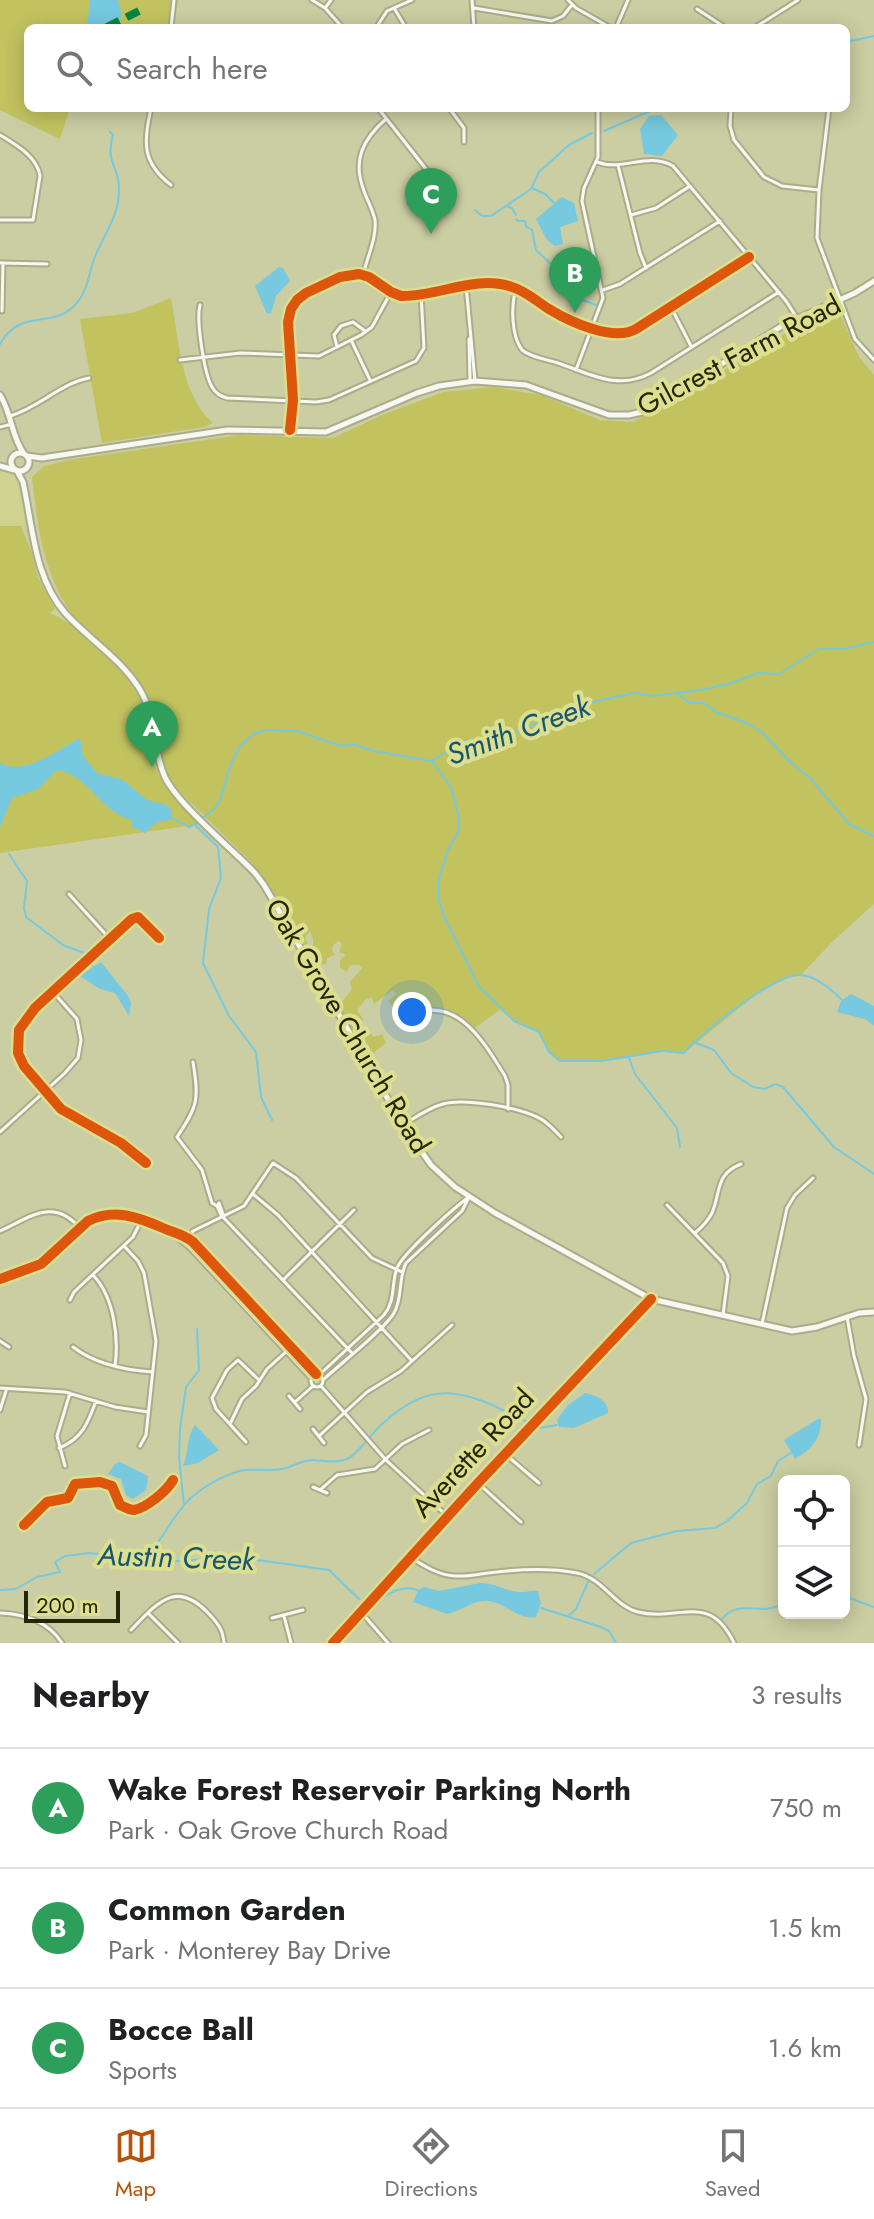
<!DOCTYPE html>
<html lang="en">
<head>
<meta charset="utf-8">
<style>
  :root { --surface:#fff; --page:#f6f6f6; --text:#202124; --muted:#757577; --line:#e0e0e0; --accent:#b45309 }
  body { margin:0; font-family:Jost,sans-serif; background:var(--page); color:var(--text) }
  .controls { position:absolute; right:24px; bottom:24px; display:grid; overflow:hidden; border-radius:12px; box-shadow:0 4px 20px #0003 }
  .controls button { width:72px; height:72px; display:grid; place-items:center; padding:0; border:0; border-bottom:2px solid var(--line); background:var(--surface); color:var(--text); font:40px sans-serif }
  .scale { position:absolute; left:24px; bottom:20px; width:96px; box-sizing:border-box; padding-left:8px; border:4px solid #262605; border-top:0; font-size:22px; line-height:28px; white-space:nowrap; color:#262605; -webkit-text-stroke:6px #dcdf90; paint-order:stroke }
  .you { position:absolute; left:412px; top:1012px; width:28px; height:28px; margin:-20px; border:6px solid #fff; border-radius:50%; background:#1a73e8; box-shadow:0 0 0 12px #1a73e833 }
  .badge { display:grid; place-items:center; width:52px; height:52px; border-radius:50%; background:var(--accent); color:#fff; font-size:26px; font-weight:700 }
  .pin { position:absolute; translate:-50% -66px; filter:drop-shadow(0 2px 4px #0008) }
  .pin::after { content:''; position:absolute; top:42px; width:28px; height:24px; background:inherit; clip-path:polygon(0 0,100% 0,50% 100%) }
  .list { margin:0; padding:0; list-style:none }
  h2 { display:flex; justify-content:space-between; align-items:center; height:104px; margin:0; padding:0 32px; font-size:34px }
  h2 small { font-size:26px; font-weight:400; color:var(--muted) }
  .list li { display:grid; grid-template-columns:52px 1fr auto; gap:24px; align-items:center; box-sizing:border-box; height:120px; padding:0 32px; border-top:2px solid var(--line) }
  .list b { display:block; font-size:30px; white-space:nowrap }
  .list p { margin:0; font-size:26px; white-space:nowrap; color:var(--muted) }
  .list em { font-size:26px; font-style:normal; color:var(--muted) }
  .icon { flex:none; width:44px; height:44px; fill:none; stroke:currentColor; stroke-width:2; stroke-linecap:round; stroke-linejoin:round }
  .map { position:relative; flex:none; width:874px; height:1643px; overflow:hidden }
  .search { position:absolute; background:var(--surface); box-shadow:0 4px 20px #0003; left:24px; right:24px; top:24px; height:88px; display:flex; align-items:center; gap:20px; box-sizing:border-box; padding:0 28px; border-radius:12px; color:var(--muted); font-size:30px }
  .sheet { height:464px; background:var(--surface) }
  nav { display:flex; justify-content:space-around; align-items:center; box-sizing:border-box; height:112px; border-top:2px solid var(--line); background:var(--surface); font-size:22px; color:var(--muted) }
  nav a { display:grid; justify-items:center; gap:4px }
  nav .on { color:var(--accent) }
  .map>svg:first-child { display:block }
</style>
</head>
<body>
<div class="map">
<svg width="874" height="1643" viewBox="0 0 874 1643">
  <rect width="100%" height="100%" fill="#cbcda2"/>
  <path fill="#d0d28f" d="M0 471 10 473 17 481 27 525 0 526Z"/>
  <path fill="#c2c35f" d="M0 0H178L171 28H28V108H70L60 139 0 110Z
    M171 298C179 339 180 394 213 423L204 427 102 443 80 319 132 313Z
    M837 308 859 357 874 375V904L833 941 801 975 790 977 760 991 684 1053 662 1051 602 1061H560L549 1052 539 1032 514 1021 501 1009 472 1030 447 1011 422 1010 417 999 412 1002 411 1010 406 1012 404 1007 397 1011 388 1001 396 994 393 990 374 1004 372 998 366 999 357 1010 363 1019 360 1023 363 1030 367 1028 373 1037 382 1034 386 1043 369 1056 339 1006 352 989 350 982 362 968 359 965H351L346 972 340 967V960L346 955 339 952 342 944 339 941 333 945 332 950 335 955 327 958 326 965 315 961 316 953 313 952V939L310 931 305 938 310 948 306 954 270 890 249 860 172 784C159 758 161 727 148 701 137 681 123 663 107 647 97 637 84 629 75 618 44 578 37 525 32 477L44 466 68 460 240 435 333 438 382 415 443 392 493 387 541 395 600 420 632 422 685 394 799 325Z
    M0 526H21L31 551 38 577 55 609 50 613C91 632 133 673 148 716 153 733 151 754 157 771 166 793 190 804 201 824L0 853Z"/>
  <path fill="#76c9df" d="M90 0H118L122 17C110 24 100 31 87 26Z
    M661 115 678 135 662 156 644 154 640 129 649 116Z
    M562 197 574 203 578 221 560 227 563 244 555 246 547 240 536 219Z
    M279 267 283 268 290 281 276 296 271 313 267 314 255 286Z
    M80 738 83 756 97 773 123 780 147 800 166 805 172 810V819L156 823 145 833 131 826 132 820C102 814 88 774 57 770L38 789 12 798 0 827V763C25 777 59 749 80 738Z
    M101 962 128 996 131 1003 129 1016 115 993 100 989 80 976Z
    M851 994 874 1006V1026L865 1019 837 1012 841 1001Z
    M585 1393C596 1395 609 1401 608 1413L574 1428 559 1427 557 1420 568 1405Z
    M818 1419H821C821 1439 812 1449 795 1459L784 1440Z
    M195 1425 219 1450 198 1463 183 1466C189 1452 186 1438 195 1425Z
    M120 1462 148 1476 146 1490 133 1499 126 1495 121 1479 108 1474 115 1464Z
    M480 1583C494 1583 504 1590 518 1592 526 1593 530 1590 538 1591L541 1603 536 1617C520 1621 505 1603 489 1601 473 1599 461 1612 447 1614L413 1602 418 1590 424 1587 439 1591Z"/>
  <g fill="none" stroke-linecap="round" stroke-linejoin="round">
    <path stroke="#76c9df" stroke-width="2" d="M106 26 114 28
      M846 42 874 36
      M604 131 657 108
      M532 188 545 194 555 204
      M506 206 512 208 516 215
      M475 210 482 216H491L531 189 539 172 569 145 592 133
      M516 219 518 221H525L526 226 532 230 536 250 553 266 577 298 596 305
      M0 344C19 309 51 328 73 307 88 293 88 275 95 257 104 234 120 215 119 188 119 167 105 162 113 135L110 132
      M677 693 690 703H704L716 712 747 723 763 733 789 761 810 778 849 824 874 836
      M432 761 451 787 459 818V830L447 852 439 879V900L445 919 479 987 514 1021 539 1032 549 1052 560 1061H602L662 1051 684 1053C699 1034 774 975 799 975 815 975 831 989 842 1000
      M171 817 189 827 200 822
      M204 817 215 808 220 800 231 764 240 746 252 735 264 730 297 731 341 746 353 744 374 751 431 761 466 741 516 732 588 703 634 693 654 696 694 691 729 684 758 673 779 674 819 649H844L874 642
      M196 826 218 847 221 878 209 909 203 963 229 1016 256 1052 261 1097 272 1120
      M9 854 27 881 24 908 26 917 63 945 84 953 95 969
      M696 1043 714 1050 731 1073 753 1087 765 1089 775 1084 783 1087 834 1147 874 1174
      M629 1058 635 1074 677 1128 680 1147
      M539 1428 557 1425
      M184 1505 179 1458 180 1429 186 1387 199 1370 197 1329
      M143 1559C164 1541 172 1514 192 1497 204 1486 229 1472 245 1470 258 1469 270 1471 282 1469 292 1467 300 1461 311 1460 322 1460 336 1464 347 1459 357 1455 372 1433 381 1425 436 1373 471 1394 529 1423
      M594 1574 631 1543 677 1531 715 1528 727 1521 747 1503 757 1484 771 1476 778 1461 791 1453
      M0 1590 16 1589 37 1577 60 1572 55 1562 65 1556 89 1553 166 1562 236 1557 329 1570 359 1599
      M844 1596 874 1607
      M376 1602C389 1594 401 1584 417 1590
      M541 1608 601 1627 609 1631 616 1643
      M569 1615 576 1609 588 1582
      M722 1619C734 1604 748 1609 765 1609 771 1609 778 1606 784 1604"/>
    <defs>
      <path id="minor" d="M312 0 325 8 343 28
        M472 0 474 28
        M568 0 576 8 611 28
        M325 8 331 0
        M394 8 406 28
        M474 8 552 21 563 16 572 5
        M697 9 726 28
        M171 28 174 0
        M376 28 387 11 412 0
        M616 28 628 0
        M754 28 798 0
        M151 108C144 142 141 162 171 185
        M378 108 426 169
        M449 108 464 128V142
        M731 108 730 126 734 140 764 177 782 186 819 190
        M829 108 819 190 817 238 855 339 874 360
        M0 135C16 145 37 156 40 176L33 220H0
        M597 162C622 172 648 151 673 166L786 301 797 318
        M618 165 640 253 646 268
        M631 215 656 208 690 186
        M0 263 47 264
        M363 275C367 258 377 237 375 220 373 210 367 200 364 191 352 160 363 139 386 119
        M466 285 475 381
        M516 288C511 306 511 335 522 350 532 358 546 359 558 363 591 374 617 391 651 373L779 292
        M603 290 620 284 720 221
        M200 305C196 320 204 373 212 387 216 394 221 396 227 398L316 402 329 400 416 361 424 348 421 293
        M671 307 691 346
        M2 311 3 263
        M469 339 470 380
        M351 340 370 380
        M337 347 334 335 341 326 353 322 365 331
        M180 360 240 353 319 356 361 335 372 327 391 292
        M576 370 603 298 582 201 584 188 598 157V108
        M10 416C40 407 59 384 89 378
        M0 427 12 424
        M290 430 293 400 288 322 291 309 297 300 306 293 340 277 359 274 369 277 391 292 401 296C438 297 476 274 512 287 526 291 536 301 549 309 570 322 614 342 636 329L749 257
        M69 894 110 939
        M402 1019C453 990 481 1037 505 1076L508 1085V1109
        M193 1062C199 1100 198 1106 177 1137L202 1170 212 1203 217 1206
        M403 1125C416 1117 428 1108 443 1104 464 1098 517 1107 537 1117 547 1121 554 1130 561 1137
        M0 1132 65 1073 78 1058 81 1040 77 1019 53 992
        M146 1163 121 1143 61 1109 24 1066 18 1053 19 1030 35 1008 132 919 138 917 159 938
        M253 1194 278 1215 412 1361
        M667 1205 723 1263 728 1276 723 1315
        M224 1217 219 1203 217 1206 221 1215 352 1353
        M0 1231C31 1217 53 1197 80 1228
        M168 1231 189 1247 311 1378
        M695 1233C702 1227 708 1221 712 1213 721 1192 715 1174 741 1164
        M184 1243 193 1231 244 1206 273 1163 296 1178 372 1258 402 1272
        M124 1246 138 1261 144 1273 156 1341 146 1435 140 1446
        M93 1275C114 1297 119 1337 115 1366
        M0 1279 41 1264 88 1221C114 1208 138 1217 163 1228 174 1233 183 1234 193 1242L316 1374
        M284 1279 354 1210
        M70 1300 74 1292 133 1237 142 1219
        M847 1317 854 1356 866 1399 859 1445
        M762 1324 787 1208 795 1195 813 1178
        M0 1341 9 1347
        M73 1347C95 1364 124 1370 152 1372
        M311 1381a6 6 0 1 1 12 0a6 6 0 1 1-12 0Z
        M319 1375 384 1315C396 1300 391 1284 397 1268 403 1253 455 1207 469 1197
        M323 1380C340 1364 384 1330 394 1313 403 1297 398 1279 406 1263L462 1211 469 1197
        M321 1386 386 1460 447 1516
        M0 1388 65 1392 115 1407 148 1412
        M289 1396 300 1409
        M295 1402 313 1386
        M0 1410 6 1391
        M230 1424 242 1399 256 1386 267 1369 288 1350
        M313 1429 324 1443
        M319 1436 367 1392 401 1371 452 1325
        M246 1442 216 1409 212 1398 227 1370 238 1360 259 1380
        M59 1448C82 1439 88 1423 96 1401
        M505 1454 539 1483
        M65 1466 57 1436 70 1393
        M478 1483 521 1522
        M313 1487 327 1493
        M320 1490 337 1475 375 1469 402 1444 429 1430
        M410 1557C424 1566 438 1575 455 1576 469 1577 483 1573 497 1572 523 1569 551 1568 577 1573 603 1578 614 1606 638 1612 680 1622 709 1591 734 1643
        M361 1612 388 1643
        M0 1613C25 1614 48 1621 62 1643
        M148 1613 178 1643
        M284 1616 291 1643
        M272 1618 303 1610
        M131 1630C159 1601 177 1579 210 1615 219 1625 223 1630 224 1643"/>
      <path id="tertiary" d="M333 1643 478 1483 651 1299"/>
      <path id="secondary" d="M0 395C12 414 11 436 24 454
        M11 462a9 9 0 1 1 18 0a9 9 0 1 1-18 0Z
        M27 456 42 458 227 430 326 432 417 393 439 386 475 381 526 385 609 415H629L646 411 658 404 785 324 855 293 874 281
        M0 466 14 470
        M17 471 23 482C33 528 34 578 66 614 90 640 120 658 139 688 156 715 152 746 164 775 175 802 232 849 255 873L264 885 403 1125 431 1165 455 1187 495 1213 651 1299 792 1331 817 1327 859 1313 874 1312"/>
    </defs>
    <use href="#minor" stroke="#abac89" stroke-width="7"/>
    <use href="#tertiary" stroke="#abac89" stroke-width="8"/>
    <use href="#secondary" stroke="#abac89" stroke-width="9"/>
    <use href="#minor" stroke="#f7f8f1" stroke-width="3"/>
    <use href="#tertiary" stroke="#f7f8f1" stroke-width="4"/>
    <use href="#secondary" stroke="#f7f8f1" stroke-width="5"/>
    <path stroke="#00873e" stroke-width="8" stroke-dasharray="16 8" stroke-linecap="butt" d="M105 28 139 11"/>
    <defs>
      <path id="cycleway" d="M290 430 293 400 288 322 291 309 297 300 306 293 340 277 359 274 369 277 391 292 401 296C438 297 476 274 512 287 526 291 536 301 549 309 570 322 614 342 636 329L749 257
        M146 1163 121 1143 61 1109 24 1066 18 1053 19 1030 35 1008 132 919 138 917 159 938
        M0 1279 41 1264 88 1221C114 1208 138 1217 163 1228 174 1233 183 1234 193 1242L316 1374
        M24 1525 47 1502 68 1498 75 1484 100 1482 112 1486 120 1505C122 1506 131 1510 134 1510 146 1508 167 1491 173 1480
        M333 1643 478 1483 651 1299"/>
    </defs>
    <use href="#cycleway" stroke="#dcdf90" stroke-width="15"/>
    <use href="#cycleway" stroke="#de560c" stroke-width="10"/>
  </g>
  <g text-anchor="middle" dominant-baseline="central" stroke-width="8" stroke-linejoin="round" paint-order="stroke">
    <g font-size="28" fill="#262605" stroke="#dcdf90">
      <text transform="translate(739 355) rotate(-28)">Gilcrest Farm Road</text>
      <text transform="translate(348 1026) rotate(59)">Oak Grove Church Road</text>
      <text transform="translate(473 1453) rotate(-47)">Averette Road</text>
    </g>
    <g font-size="30" font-style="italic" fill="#165670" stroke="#dcdf90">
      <text transform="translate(518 730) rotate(-20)">Smith Creek</text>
      <text transform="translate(176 1557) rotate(2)">Austin Creek</text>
    </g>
  </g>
</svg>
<div class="controls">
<button><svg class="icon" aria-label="locate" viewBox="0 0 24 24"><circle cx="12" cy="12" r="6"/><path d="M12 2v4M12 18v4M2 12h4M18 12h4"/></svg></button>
<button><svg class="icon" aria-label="layers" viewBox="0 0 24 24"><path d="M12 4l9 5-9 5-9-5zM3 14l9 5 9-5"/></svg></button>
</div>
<div class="scale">200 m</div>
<div class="you"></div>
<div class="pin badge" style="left:152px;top:767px;background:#2e9e5b">A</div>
<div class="pin badge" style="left:575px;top:313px;background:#2e9e5b">B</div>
<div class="pin badge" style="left:431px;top:234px;background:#2e9e5b">C</div>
<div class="search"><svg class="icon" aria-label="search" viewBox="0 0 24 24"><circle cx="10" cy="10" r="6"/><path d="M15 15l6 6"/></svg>Search here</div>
</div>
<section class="sheet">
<h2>Nearby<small>3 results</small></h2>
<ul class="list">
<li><span class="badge" style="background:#2e9e5b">A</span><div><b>Wake Forest Reservoir Parking North</b><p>Park · Oak Grove Church Road</p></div><em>750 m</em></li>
<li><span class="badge" style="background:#2e9e5b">B</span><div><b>Common Garden</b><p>Park · Monterey Bay Drive</p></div><em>1.5 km</em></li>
<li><span class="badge" style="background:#2e9e5b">C</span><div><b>Bocce Ball</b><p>Sports</p></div><em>1.6 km</em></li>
</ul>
</section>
<nav>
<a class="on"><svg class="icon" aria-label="map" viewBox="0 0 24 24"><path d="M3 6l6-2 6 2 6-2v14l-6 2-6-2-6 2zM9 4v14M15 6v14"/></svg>Map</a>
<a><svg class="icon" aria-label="directions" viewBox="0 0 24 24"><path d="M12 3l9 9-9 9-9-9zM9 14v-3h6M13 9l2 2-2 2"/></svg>Directions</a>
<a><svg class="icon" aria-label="saved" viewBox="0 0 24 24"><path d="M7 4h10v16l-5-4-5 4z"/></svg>Saved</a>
</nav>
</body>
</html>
